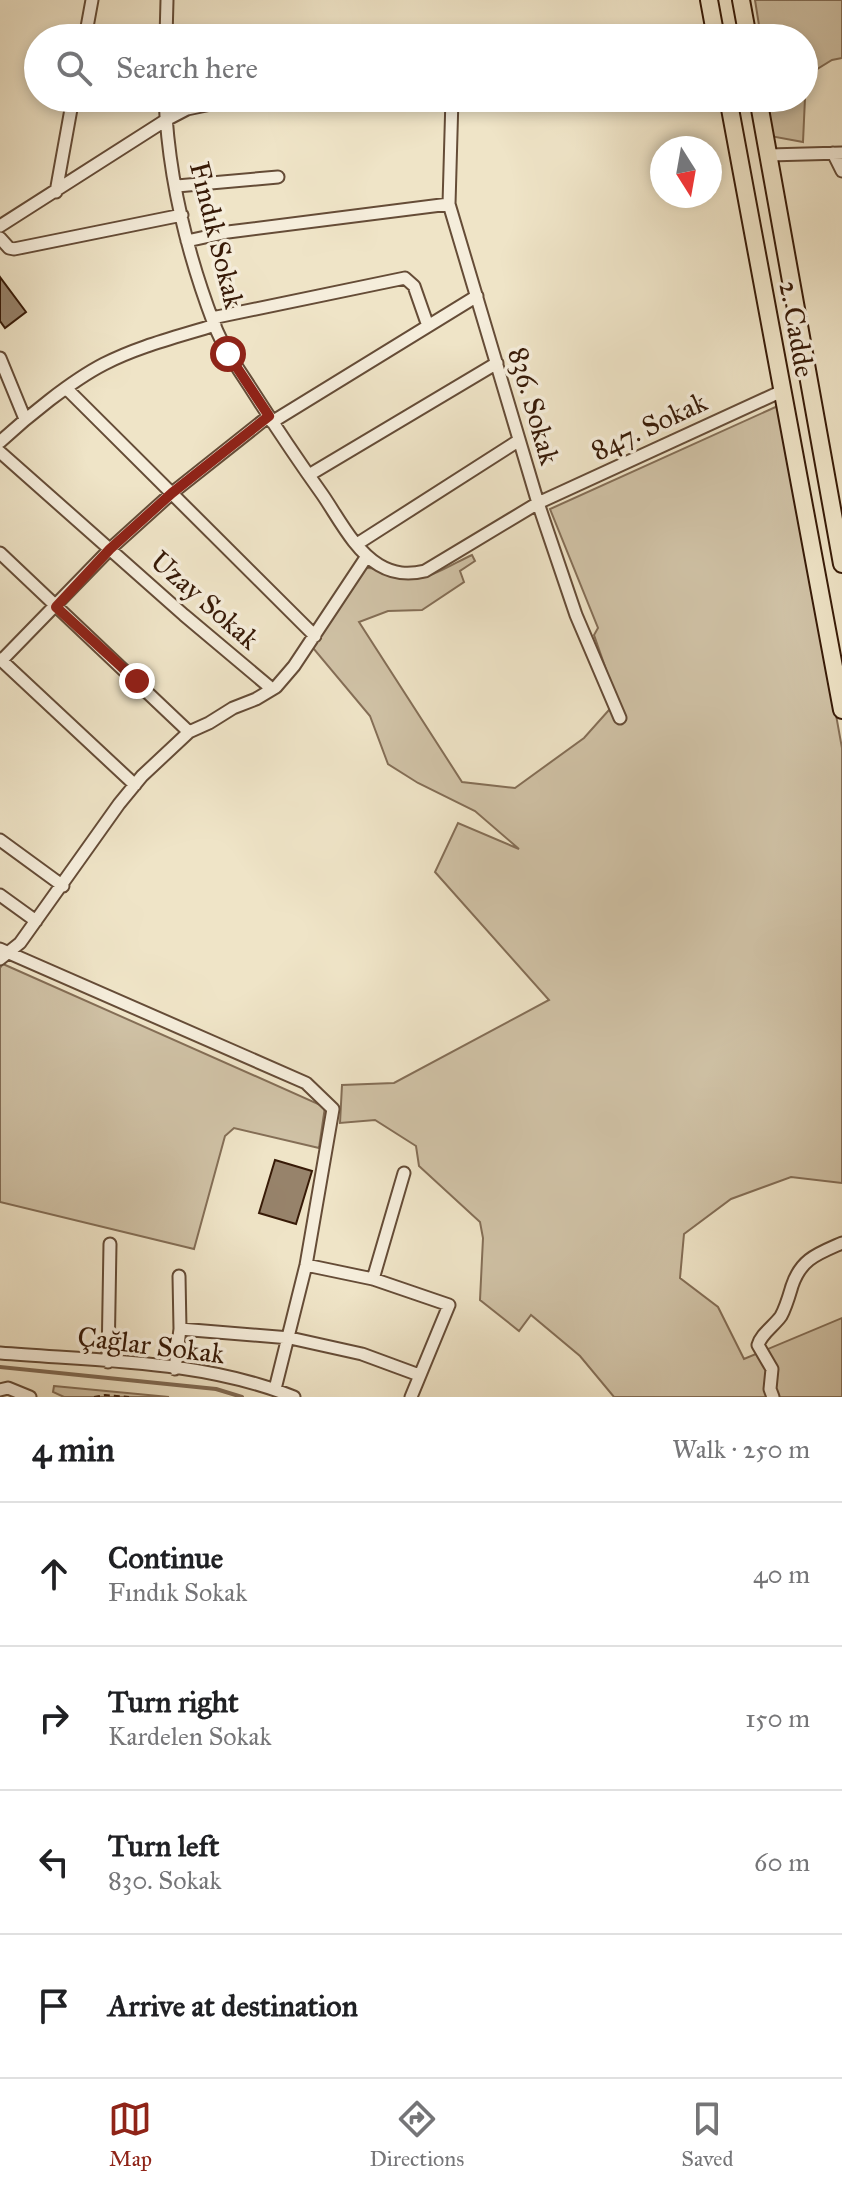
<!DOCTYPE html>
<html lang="en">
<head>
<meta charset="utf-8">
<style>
  :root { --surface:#fff; --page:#f2f2f2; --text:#202124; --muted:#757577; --line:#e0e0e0; --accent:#8f2418 }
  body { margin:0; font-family:"IM FELL Great Primer",serif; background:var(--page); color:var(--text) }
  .compass { position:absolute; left:650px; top:136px; width:72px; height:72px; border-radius:50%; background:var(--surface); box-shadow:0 4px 12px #0003; rotate:169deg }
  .stop { position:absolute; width:24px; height:24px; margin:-18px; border:6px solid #8f2418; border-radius:50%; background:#fff }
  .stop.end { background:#8f2418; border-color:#fff; box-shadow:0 2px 8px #0008 }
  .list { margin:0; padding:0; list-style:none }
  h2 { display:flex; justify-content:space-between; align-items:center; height:104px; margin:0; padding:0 32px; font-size:34px }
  h2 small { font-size:26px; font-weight:400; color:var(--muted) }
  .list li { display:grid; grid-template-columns:52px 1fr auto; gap:24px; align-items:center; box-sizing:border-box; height:144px; padding:0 32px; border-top:2px solid var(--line) }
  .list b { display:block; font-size:30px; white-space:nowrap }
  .list p { margin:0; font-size:26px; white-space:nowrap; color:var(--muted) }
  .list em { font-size:26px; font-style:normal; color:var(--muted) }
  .icon { flex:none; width:44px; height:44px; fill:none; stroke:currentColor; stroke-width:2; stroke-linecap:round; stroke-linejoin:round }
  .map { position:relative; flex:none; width:842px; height:1397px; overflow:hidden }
  .search { position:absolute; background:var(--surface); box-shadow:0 4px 12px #0003; left:24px; right:24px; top:24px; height:88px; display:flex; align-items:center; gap:20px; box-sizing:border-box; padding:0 28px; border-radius:44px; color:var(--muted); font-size:30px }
  .sheet { height:680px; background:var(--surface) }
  nav { display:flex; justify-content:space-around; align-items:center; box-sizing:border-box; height:112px; border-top:2px solid var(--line); background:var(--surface); font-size:22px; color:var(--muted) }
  nav a { display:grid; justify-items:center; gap:4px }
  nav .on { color:var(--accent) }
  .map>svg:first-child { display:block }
</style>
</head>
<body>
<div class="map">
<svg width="842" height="1397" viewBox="0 0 842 1397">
  <rect width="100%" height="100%" fill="#efe4c7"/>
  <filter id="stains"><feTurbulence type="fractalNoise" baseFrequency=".0025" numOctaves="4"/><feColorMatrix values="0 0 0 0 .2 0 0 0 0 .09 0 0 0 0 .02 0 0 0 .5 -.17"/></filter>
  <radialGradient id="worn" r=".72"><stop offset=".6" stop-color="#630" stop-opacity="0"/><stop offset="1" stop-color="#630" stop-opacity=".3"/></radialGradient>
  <path fill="#d0c2a6" stroke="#846e56" stroke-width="2" d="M755 0H842V58L832 60 806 76 803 142 770 136 766 98H804V38H761Z
    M780 405 842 748V1183L791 1177 731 1199 684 1234 680 1278 718 1307 744 1359 842 1318V1397H614L580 1356 531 1315 519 1331 480 1300 483 1238 480 1222 419 1166 416 1146 375 1120 340 1123 342 1085 394 1083 549 1000 435 872 458 823 519 849 475 811 418 783 388 764 370 716 313 648 365 568C381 567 395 578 410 579 429 580 454 563 472 555L475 561 460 571 464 582 422 610 388 611 359 622 462 782 515 788 584 738 617 701 594 635 598 628 550 509Z
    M3 964 325 1107 319 1148 234 1128 225 1136 194 1249 0 1202V968Z
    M54 1386 169 1397H64L53 1392Z"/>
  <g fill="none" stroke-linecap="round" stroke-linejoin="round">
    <path stroke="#806a53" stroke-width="4" d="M0 1367 216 1389 242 1397"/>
  </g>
  <path fill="#97836b" stroke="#371a07" stroke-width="2" d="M0 277 26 312 5 328 0 321Z
    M275 1160 312 1171 296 1224 259 1213Z"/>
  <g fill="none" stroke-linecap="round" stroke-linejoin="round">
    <defs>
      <path id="minor" d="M85 38 92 0
        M166 38 167 0
        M165 98C168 174 187 253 214 324 223 347 237 367 250 387 273 423 297 459 322 494 338 517 354 550 379 565 394 574 408 575 425 571L538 503 782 391
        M452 98 449 204 538 503 576 615 620 718
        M833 153 842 171
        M769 155 842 153
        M177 186 278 177
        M56 192 73 98
        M0 226 166 120 187 109 240 98
        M0 238 9 248 14 249 182 215
        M187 241 228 232 449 204
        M212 318 405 278 414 286 428 326
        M0 358 25 419
        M67 389 315 636
        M272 422 477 296
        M0 442C27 417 71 381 104 364 139 346 177 337 215 325
        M0 452 184 615 272 689
        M309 475 497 363
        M357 544 518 441
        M0 553 189 732 209 723 233 708 256 699 276 687 294 666 367 556
        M0 659 135 785
        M2 660 110 549 172 493 269 416
        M0 840 63 886
        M0 895 36 921
        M0 949 306 1083 333 1109 306 1265 275 1389
        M0 959 20 943 119 804 142 776 189 732
        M306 1265 373 1279 449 1305 411 1397
        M373 1279 404 1173
        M180 1329 290 1338 362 1354 419 1375
        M0 1353C97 1361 203 1360 294 1397
        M108 1362 110 1244
        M175 1369 180 1329 179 1276
        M0 1390 8 1388 30 1397
        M773 1397 770 1389 772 1369 758 1345C761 1334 774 1326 781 1316 786 1307 789 1296 792 1286 801 1259 817 1254 842 1243"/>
      <path id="primary" d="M709 0 716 38
        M741 0 748 38
        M728 98 842 710
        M758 98 842 564"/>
    </defs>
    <use href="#minor" stroke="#654c37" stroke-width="15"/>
    <use href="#primary" stroke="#371a07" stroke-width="20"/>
    <path stroke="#371a07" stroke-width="2" stroke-dasharray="6 4" stroke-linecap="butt" d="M94 1397 105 1395 129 1397"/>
    <use href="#minor" stroke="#f5eddb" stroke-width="11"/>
    <use href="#primary" stroke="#efe4c7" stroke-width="16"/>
  </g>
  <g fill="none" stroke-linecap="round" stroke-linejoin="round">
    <path stroke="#8f2418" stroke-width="10" d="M137 681 56 607 110 549 172 493 269 416 228 354"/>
  </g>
  <g text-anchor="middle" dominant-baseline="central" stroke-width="7" stroke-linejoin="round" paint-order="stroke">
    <g font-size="28" fill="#371a07" stroke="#f5eddb">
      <text transform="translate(217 235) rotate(76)">Fındık Sokak</text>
      <text transform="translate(797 329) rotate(80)">2. Cadde</text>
      <text transform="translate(534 406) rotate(74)">836. Sokak</text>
      <text transform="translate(649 426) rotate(-25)">847. Sokak</text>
      <text transform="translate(205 600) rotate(41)">Uzay Sokak</text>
      <text transform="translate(151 1345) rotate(7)">Çağlar Sokak</text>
    </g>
  </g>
  <rect width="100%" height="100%" filter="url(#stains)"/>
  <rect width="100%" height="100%" fill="url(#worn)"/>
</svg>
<svg class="compass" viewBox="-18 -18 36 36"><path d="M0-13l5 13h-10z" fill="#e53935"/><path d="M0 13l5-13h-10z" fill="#757577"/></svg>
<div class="stop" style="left:228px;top:354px"></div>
<div class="stop end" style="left:137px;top:681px"></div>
<div class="search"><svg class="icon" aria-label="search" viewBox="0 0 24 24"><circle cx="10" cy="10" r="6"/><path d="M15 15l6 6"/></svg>Search here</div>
</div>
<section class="sheet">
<h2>4 min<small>Walk · 250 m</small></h2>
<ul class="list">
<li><svg class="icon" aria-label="ahead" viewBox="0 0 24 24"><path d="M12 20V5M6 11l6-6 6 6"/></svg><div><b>Continue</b><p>Fındık Sokak</p></div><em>40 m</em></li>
<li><svg class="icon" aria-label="right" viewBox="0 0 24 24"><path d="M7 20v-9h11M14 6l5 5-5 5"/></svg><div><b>Turn right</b><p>Kardelen Sokak</p></div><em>150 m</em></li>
<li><svg class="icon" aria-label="left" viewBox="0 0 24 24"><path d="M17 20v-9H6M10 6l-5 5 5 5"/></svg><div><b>Turn left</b><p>830. Sokak</p></div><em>60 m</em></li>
<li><svg class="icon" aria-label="arrive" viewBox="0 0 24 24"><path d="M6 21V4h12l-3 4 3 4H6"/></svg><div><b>Arrive at destination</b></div></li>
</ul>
</section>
<nav>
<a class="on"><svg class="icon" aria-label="map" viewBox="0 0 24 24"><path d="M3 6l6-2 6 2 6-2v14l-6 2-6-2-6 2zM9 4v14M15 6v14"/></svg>Map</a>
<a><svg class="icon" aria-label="directions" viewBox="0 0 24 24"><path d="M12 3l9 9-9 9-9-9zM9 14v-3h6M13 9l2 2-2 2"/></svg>Directions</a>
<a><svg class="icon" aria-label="saved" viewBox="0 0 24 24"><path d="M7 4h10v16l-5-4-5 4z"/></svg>Saved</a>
</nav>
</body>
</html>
